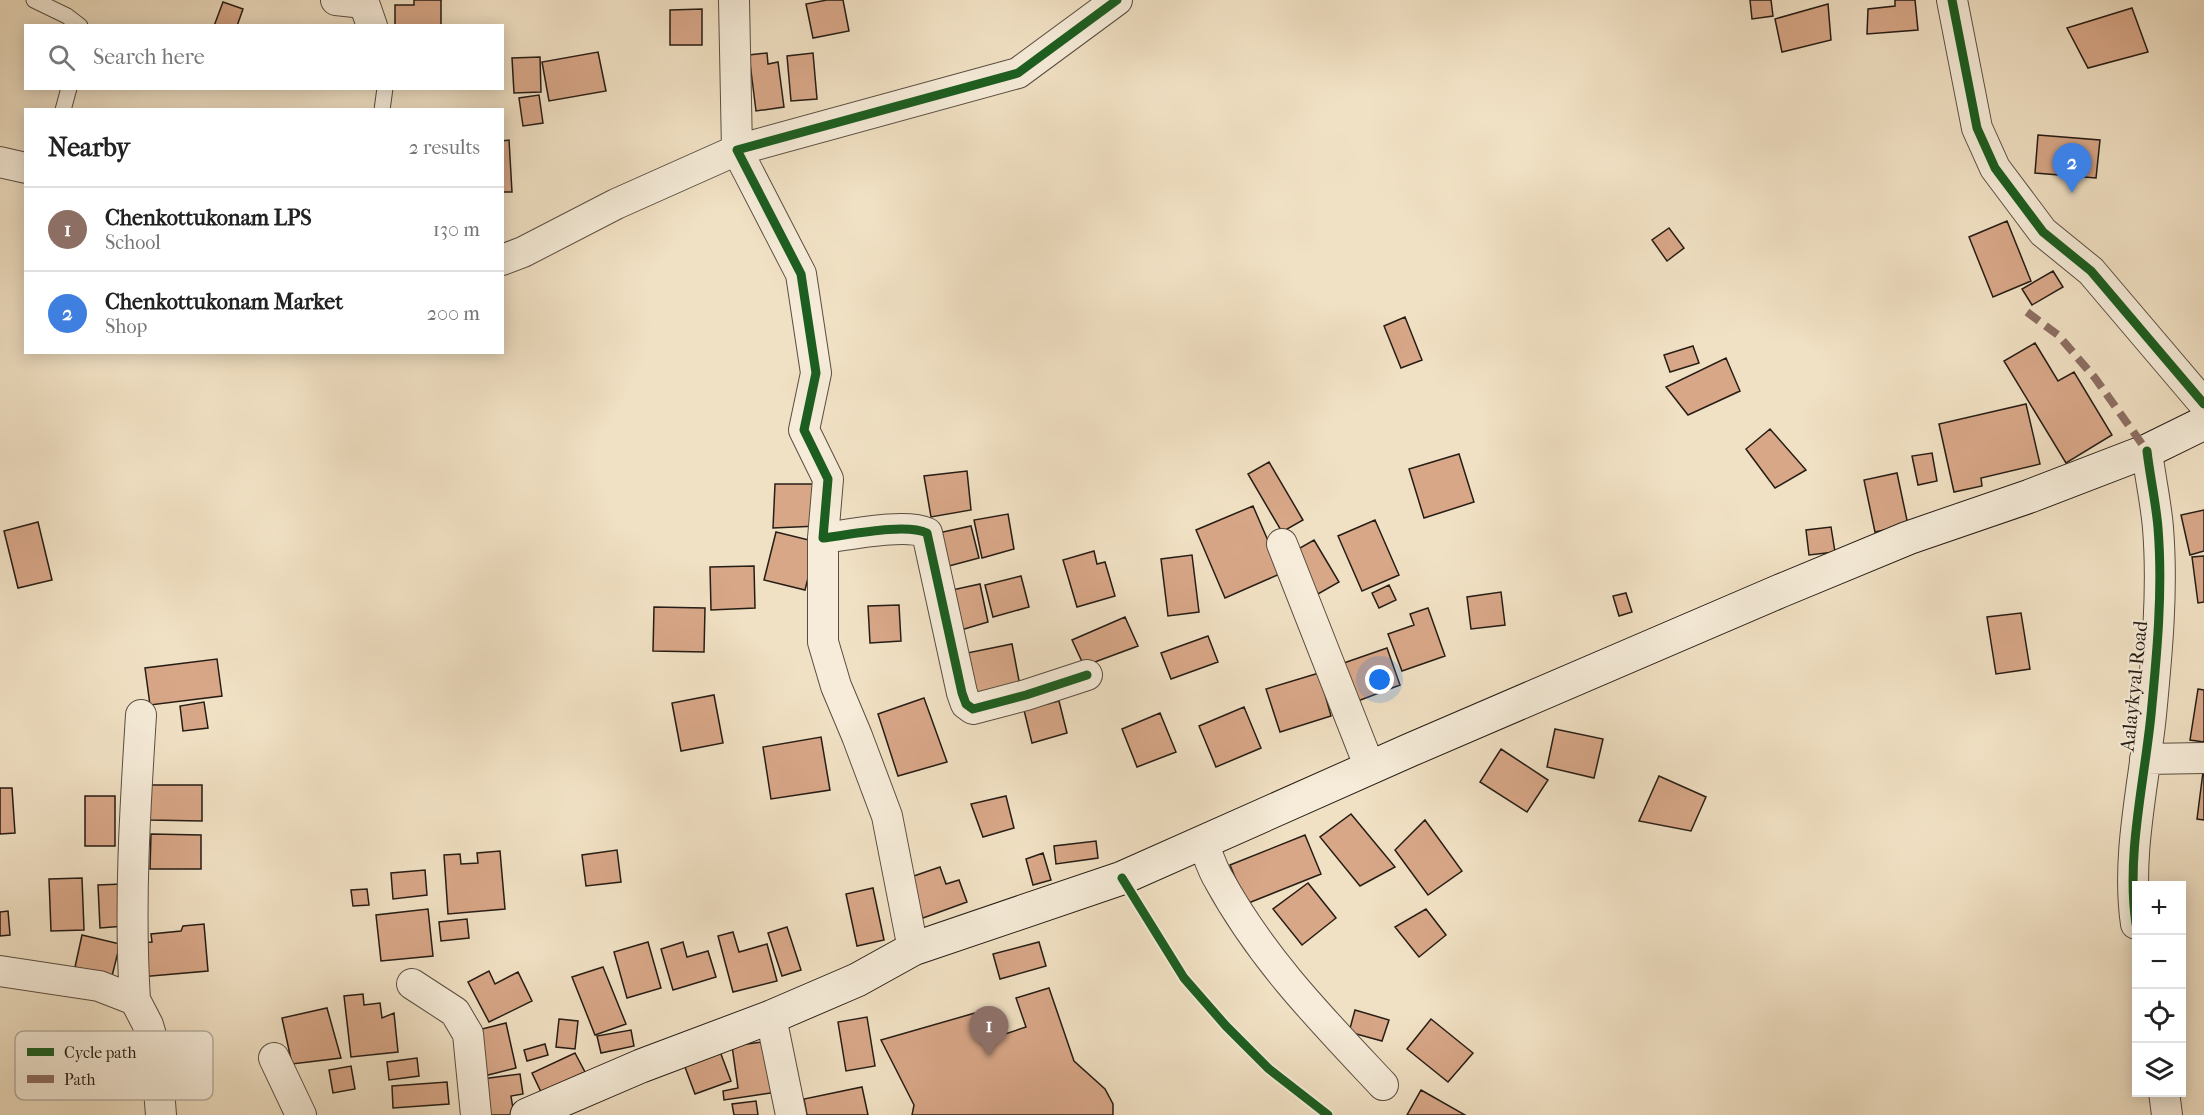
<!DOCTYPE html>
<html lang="en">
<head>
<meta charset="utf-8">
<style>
  :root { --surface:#fff; --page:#f6f6f6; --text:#222; --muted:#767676; --line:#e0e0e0; --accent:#ea580c }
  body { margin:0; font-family:"IM FELL French Canon",serif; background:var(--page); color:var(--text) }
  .controls { position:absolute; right:18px; bottom:18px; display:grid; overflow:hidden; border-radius:0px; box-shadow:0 3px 15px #0003 }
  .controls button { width:54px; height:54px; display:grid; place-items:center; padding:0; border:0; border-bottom:2px solid var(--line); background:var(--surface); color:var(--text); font:30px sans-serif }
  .you { position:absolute; left:1380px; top:680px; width:21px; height:21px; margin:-15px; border:4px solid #fff; border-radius:50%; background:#1a73e8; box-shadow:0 0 0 9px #1a73e833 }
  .badge { display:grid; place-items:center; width:39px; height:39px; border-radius:50%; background:var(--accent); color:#fff; font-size:20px; font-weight:700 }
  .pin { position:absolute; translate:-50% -50px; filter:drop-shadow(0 2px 3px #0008) }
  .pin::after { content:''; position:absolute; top:32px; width:21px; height:18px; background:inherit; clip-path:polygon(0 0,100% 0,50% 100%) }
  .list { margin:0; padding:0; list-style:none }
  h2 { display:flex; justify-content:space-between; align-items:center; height:78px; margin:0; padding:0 24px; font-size:26px }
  h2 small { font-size:20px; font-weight:400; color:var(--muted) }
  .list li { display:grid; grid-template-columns:39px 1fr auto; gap:18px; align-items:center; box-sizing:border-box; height:84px; padding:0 24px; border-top:2px solid var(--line) }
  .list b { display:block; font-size:22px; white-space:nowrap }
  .list p { margin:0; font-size:20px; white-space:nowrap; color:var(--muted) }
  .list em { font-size:20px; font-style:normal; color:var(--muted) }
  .icon { flex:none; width:33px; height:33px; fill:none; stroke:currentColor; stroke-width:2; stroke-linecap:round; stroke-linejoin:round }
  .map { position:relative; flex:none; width:2204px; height:1115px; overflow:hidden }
  .search { position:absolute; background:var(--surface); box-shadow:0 3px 15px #0003; left:24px; top:24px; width:480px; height:66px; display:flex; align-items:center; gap:15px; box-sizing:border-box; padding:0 21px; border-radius:0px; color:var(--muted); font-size:22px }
  .panel { position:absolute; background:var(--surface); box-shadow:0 3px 15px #0003; left:24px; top:108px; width:480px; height:246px; border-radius:0px }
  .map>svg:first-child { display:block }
</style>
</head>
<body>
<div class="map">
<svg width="2204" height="1115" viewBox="0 0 2204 1115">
  <rect width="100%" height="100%" fill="#f1e1c4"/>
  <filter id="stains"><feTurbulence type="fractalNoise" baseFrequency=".00333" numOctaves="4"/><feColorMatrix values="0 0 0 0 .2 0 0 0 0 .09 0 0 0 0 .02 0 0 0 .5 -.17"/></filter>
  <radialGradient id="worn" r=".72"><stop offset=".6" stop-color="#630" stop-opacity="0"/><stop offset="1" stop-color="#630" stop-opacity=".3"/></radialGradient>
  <path fill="#d8a788" stroke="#261d15" stroke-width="1.5" d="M414 0H441V26H395V5H414Z
    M827 0H843L849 31 813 38 806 4Z
    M1750 0H1771L1773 16 1752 19Z
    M1895 0H1915L1918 30 1867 34 1868 9 1895 6Z
    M223 2 243 9 237 26H214Z
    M1828 4 1831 40 1782 52 1775 19Z
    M2132 8 2148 52 2088 68 2067 28Z
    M702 9V45H670V10Z
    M598 52 606 91 549 101 542 62Z
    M767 53 768 64 778 62 784 107 756 111 749 55Z
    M813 53 817 99 791 101 787 56Z
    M540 57 541 92 514 93 512 58Z
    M539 95 543 123 523 126 519 98Z
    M2038 135 2100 140 2096 178 2035 173Z
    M509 140 512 192H502V141Z
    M2007 221 2031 281 1993 297 1969 237Z
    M1669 228 1684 248 1667 261 1652 240Z
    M2053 271 2063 287 2032 305 2022 289Z
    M1405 317 1422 360 1401 368 1384 326Z
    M2035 343 2058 381 2074 372 2112 435 2066 463 2004 361Z
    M1693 346 1699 363 1670 372 1664 355Z
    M1726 358 1740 391 1688 415 1666 387Z
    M2026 404 2040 464 1981 478 1982 486 1954 492 1939 424Z
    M1770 429 1806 470 1775 488 1746 449Z
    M1932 453 1937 481 1918 485 1912 456Z
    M1459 454 1474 502 1424 518 1409 469Z
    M1269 462 1303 520 1282 532 1248 474Z
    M967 471 971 510 931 517 924 476Z
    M1897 473 1908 525 1875 532 1864 480Z
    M775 484H820L818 526 773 528Z
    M1253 506 1282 573 1225 598 1196 530Z
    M2204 510V551L2190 555 2181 515Z
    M1008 514 1014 549 982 558 974 520Z
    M1375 520 1399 575 1362 591 1338 536Z
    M38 522 52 580 18 588 4 531Z
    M971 526 979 558 945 567 938 533Z
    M1831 527 1835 552 1809 555 1806 530Z
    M776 532 817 542 805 590 764 580Z
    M1314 540 1339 582 1318 594 1293 552Z
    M1094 551 1097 564 1105 562 1115 596 1077 607 1063 560Z
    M1192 555 1199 612 1168 616 1161 559Z
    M2204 556V602L2198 603 2192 557Z
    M754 566 755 608 711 610 710 567Z
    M1021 576 1029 607 993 617 985 585Z
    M980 584 988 622 961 630 952 590Z
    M1389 585 1396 600 1379 608 1372 593Z
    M1501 592 1505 625 1471 629 1467 597Z
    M1626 593 1632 612 1619 616 1613 596Z
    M899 605 901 641 870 643 868 606Z
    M654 607 705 608 704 652 653 651Z
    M1428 608 1445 656 1402 671 1388 634 1414 625 1410 614Z
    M2021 613 2030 669 1996 674 1987 617Z
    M1125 617 1138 646 1084 666 1072 640Z
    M1208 636 1218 662 1171 679 1161 653Z
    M1012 644 1021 691 976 699 967 653Z
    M1387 648 1400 685 1350 704 1338 665Z
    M217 659 222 696 150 705 145 668Z
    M1319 673 1331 716 1280 732 1266 689Z
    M2198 689 2204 690V742L2190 740Z
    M714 695 723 743 681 751 672 703Z
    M924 698 947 762 898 776 878 714Z
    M1059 701 1067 733 1032 743 1024 710Z
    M204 702 208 728 183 731 180 706Z
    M1244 707 1261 748 1216 767 1199 726Z
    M1160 713 1176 752 1137 767 1122 729Z
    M1555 729 1603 739 1594 778 1547 767Z
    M821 737 830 790 771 799 763 747Z
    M1501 749 1548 780 1527 812 1480 782Z
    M2204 764V820L2197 819Z
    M1659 776 1706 797 1691 831 1639 821Z
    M150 785H202V821L149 820Z
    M0 788H12L15 833 0 834Z
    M85 796H115V846H85Z
    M1006 796 1014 828 983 837 971 804Z
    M1351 814 1395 867 1360 886 1320 837Z
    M1425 820 1462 871 1428 895 1395 850Z
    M151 834 201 835V869H150Z
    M1305 835 1321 874 1246 904 1230 865Z
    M1096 841 1098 858 1056 864 1054 846Z
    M617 850 621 882 586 886 582 855Z
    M500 851 505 909 448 914 444 855 460 854 461 864 478 863 477 853Z
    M1043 853 1051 880 1033 885 1026 859Z
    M940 867 946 884 959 880 967 902 923 918 908 878Z
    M425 870 427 895 393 899 391 873Z
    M82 878 84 930 51 931 49 879Z
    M1308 883 1336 918 1302 945 1273 909Z
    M122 884 125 926 100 928 98 885Z
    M873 888 884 940 857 946 846 894Z
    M367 889 369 905 353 906 351 890Z
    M428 909 433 956 381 961 376 915Z
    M1426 909 1446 935 1419 957 1395 927Z
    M8 911 10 935 0 936V912Z
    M467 919 469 938 441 941 439 922Z
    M204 924 208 971 140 977 137 943 152 942 151 934 181 931 183 926Z
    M787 927 801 970 782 976 768 933Z
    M733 932 739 952 767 944 777 981 733 992 718 936Z
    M82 935 120 944 112 976 75 967Z
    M648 942 661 988 627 998 614 952Z
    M683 942 687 957 708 951 716 977 673 990 661 949Z
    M1039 942 1046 966 1000 979 993 954Z
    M603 967 626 1024 595 1035 572 977Z
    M489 971 495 984 518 972 532 1001 489 1022 468 982Z
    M1049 988 1074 1061 1105 1089 1113 1104V1115H912L914 1105 881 1040 975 1013 984 1041 1026 1027 1016 998Z
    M363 994 364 1005 380 1003 382 1018 394 1013 398 1052 351 1057 344 996Z
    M327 1008 341 1058 292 1064 282 1018Z
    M1355 1010 1389 1020 1382 1041 1349 1032Z
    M867 1017 875 1066 846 1071 838 1022Z
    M559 1019 578 1021 575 1049 556 1047Z
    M1431 1019 1473 1053 1448 1082 1407 1049Z
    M506 1023 516 1068 484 1076 474 1031Z
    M631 1030 634 1046 601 1053 597 1036Z
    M770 1041 777 1092 724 1100 723 1091 738 1088 732 1046Z
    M545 1044 548 1055 527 1061 524 1050Z
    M718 1046 731 1081 695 1094 682 1059Z
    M575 1053 585 1072 541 1092 532 1073Z
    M417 1058 419 1076 389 1080 387 1062Z
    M351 1066 355 1089 333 1093 329 1070Z
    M520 1074 523 1094 511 1096 514 1115H487L482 1079Z
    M447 1082 449 1104 393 1108 392 1086Z
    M862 1087 868 1115H807L804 1099Z
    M1421 1090 1465 1115H1407Z
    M756 1101 758 1115H734L732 1104Z"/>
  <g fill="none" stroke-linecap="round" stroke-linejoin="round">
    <defs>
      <path id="service" d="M34 0 67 16 80 26
        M63 110 69 88
        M382 110 385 88"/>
      <path id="minor" d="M336 0 364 3 372 26
        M1952 0 1977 128 1995 168 2043 232 2091 271 2204 404
        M0 162 26 168
        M502 260 523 252 616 204 737 150 734 0
        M823 538V642L836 686 857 736 887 816 913 949
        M1282 544 1370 768
        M1087 675 1026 695 973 709 966 704 962 693 927 533C905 523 849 535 823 538L828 479 804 430 816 373 801 274 737 150 1018 73 1117 0
        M2145 759 2204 758
        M1203 842C1208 855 1212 869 1219 880 1262 959 1322 1020 1383 1085
        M2136 924C2126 856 2144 784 2151 715 2157 653 2163 590 2158 528 2156 503 2150 477 2147 451
        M0 971 99 986 135 1000 148 1025 156 1052 161 1115
        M412 984 455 1012 468 1034 476 1115
        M135 1000C129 904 135 810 141 715
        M771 1017 791 1115
        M274 1058 301 1115
        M2164 1092 2167 1115"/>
      <path id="secondary" d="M527 1115 641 1066 771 1017 857 980 913 949 1122 878 1410 750 1780 591 1908 538 2030 496 2147 451 2204 423"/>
    </defs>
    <use href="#service" stroke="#594e41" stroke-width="17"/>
    <use href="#minor" stroke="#594e41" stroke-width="32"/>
    <use href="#secondary" stroke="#261d15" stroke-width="35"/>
    <use href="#service" stroke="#f6ecd9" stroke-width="15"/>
    <use href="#minor" stroke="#f6ecd9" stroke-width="30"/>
    <use href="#secondary" stroke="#f6ecd9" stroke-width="33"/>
    <path stroke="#8d6e63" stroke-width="8" stroke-dasharray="15 8" stroke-linecap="butt" d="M2027 312 2058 335 2095 378 2147 451"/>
    <defs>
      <path id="cycleway" d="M1952 0 1977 128 1995 168 2043 232 2091 271 2204 404
        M1087 675 1026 695 973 709 966 704 962 693 927 533C905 523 849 535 823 538L828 479 804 430 816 373 801 274 737 150 1018 73 1117 0
        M1122 878 1184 978 1226 1026 1269 1069 1328 1115
        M2136 924C2126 856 2144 784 2151 715 2157 653 2163 590 2158 528 2156 503 2150 477 2147 451"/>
    </defs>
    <use href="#cycleway" stroke="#f6ecd9" stroke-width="13"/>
    <use href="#cycleway" stroke="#1b5e20" stroke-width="9"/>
  </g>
  <g text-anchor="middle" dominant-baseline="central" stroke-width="4.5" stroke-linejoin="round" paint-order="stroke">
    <g font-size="20" fill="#261d15" stroke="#f6ecd9">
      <text transform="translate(2134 686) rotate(-84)">Aalaykyal Road</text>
    </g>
  </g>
  <rect x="15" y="1031" width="198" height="69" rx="9" fill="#f6ecd9" stroke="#b8ae9e" stroke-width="1.5"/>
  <rect x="27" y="1048" width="27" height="8" fill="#1b5e20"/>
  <rect x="27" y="1075" width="27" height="8" fill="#8d6e63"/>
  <g font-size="16" fill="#261d15">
    <text x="64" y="1058">Cycle path</text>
    <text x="64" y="1085">Path</text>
  </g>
  <rect width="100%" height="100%" filter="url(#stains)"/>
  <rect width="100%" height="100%" fill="url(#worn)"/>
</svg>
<div class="controls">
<button>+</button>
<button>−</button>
<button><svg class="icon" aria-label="locate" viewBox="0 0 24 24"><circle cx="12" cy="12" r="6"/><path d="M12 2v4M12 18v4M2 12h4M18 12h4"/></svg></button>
<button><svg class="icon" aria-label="layers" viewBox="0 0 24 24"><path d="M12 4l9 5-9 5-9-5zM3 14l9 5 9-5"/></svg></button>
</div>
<div class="you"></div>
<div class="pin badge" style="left:989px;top:1056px;background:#8d6e63">1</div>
<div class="pin badge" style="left:2072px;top:193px;background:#3f7fe0">2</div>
<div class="search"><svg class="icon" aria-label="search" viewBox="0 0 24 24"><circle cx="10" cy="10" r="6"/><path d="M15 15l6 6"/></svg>Search here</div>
<section class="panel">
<h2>Nearby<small>2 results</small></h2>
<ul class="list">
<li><span class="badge" style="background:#8d6e63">1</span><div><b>Chenkottukonam LPS</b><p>School</p></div><em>130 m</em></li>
<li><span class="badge" style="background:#3f7fe0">2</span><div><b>Chenkottukonam Market</b><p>Shop</p></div><em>200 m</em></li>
</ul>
</section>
</div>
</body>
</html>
